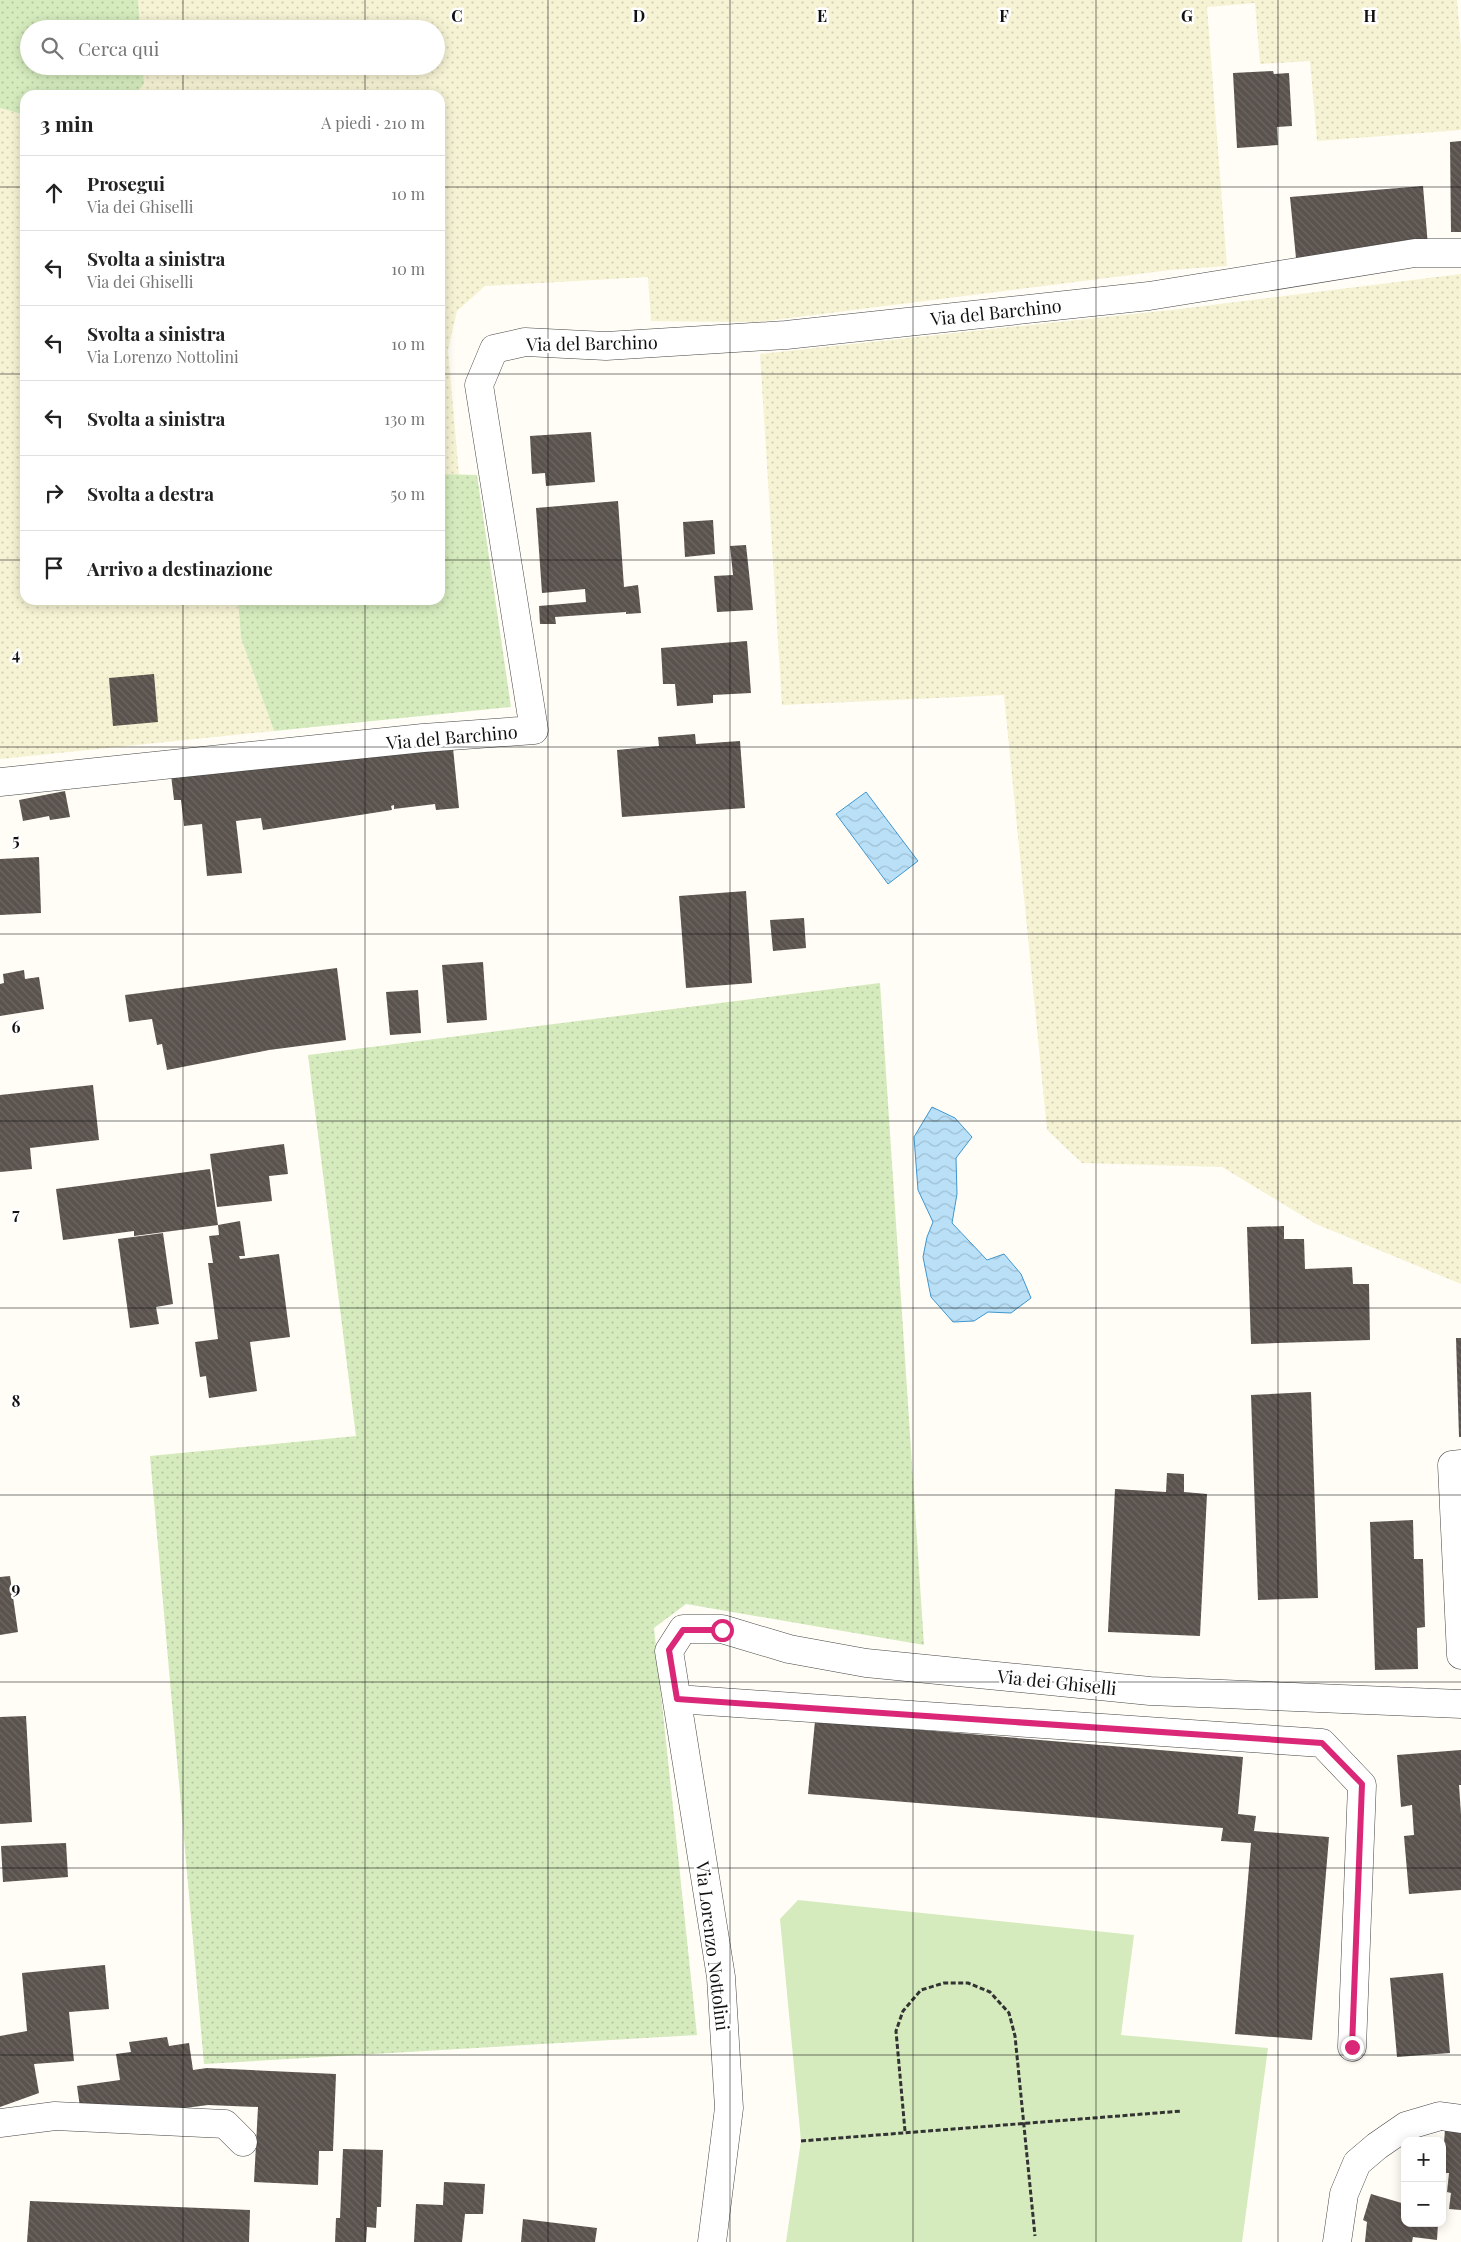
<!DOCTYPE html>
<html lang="it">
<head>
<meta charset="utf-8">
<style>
  :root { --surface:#fff; --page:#f2f2f2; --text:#222; --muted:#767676; --line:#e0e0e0 }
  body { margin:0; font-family:"Playfair Display",serif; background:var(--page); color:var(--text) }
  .controls { position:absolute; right:15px; bottom:15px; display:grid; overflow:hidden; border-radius:10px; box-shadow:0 2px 12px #0003 }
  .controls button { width:45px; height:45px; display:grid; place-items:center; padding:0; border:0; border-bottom:1px solid var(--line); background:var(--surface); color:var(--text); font:25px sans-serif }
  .stop { position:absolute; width:15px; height:15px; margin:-11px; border:4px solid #db2777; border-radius:50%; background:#fff }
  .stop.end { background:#db2777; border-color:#fff; box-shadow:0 1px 5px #0008 }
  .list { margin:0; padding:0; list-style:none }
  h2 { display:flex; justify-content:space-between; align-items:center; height:65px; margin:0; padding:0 20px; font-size:21px }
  h2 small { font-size:16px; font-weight:400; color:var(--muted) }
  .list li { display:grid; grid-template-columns:32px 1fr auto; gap:15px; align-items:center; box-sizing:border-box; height:75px; padding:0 20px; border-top:1px solid var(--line) }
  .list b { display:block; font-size:19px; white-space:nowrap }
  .list p { margin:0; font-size:16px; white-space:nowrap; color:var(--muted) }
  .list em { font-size:16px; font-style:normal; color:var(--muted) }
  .icon { flex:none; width:28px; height:28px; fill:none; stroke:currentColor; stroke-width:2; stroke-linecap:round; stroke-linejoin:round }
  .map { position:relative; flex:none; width:1461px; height:2242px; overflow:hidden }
  .search { position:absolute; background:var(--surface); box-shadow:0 2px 12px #0003; left:20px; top:20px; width:425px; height:55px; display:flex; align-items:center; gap:12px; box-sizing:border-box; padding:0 18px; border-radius:28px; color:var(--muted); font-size:19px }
  .panel { position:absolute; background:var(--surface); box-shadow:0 2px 12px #0003; left:20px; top:90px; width:425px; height:515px; border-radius:15px }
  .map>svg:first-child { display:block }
</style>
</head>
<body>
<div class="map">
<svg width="1461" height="2242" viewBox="0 0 1461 2242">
  <defs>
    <pattern id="farmland-dots" width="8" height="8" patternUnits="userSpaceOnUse" patternTransform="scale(1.25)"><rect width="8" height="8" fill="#f6f3d4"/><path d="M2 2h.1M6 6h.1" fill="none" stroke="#d2cfb5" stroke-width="1.8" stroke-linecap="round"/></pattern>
    <pattern id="grass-dots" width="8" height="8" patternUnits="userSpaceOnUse" patternTransform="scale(1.25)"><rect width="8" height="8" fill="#d5ebbd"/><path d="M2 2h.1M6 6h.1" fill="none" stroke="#b6c8a1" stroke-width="1.8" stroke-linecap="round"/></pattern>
    <pattern id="water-waves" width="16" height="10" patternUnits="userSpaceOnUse" patternTransform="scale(1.25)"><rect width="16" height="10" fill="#b9e0f7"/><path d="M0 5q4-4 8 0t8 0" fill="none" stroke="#9ebfd3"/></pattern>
    <pattern id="building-back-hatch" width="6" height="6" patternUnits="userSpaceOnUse" patternTransform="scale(1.25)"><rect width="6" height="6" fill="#5a524d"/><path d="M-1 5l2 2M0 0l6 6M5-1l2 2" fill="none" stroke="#6d6662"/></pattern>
  </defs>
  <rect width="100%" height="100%" fill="#fffdf5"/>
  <path fill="url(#farmland-dots)" d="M138 0H1457L1461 47V130L1317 141 1310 61 1260 64 1255 3 1207 7 1227 266 1170 270 758 322 651 321 648 277 485 286 457 311 448 350 459 475 440 474V95H135L144 84 143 66H436V29H140Z
    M0 108 25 115V600H238L241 638 274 731 0 759Z
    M1461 274V1284L1316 1224 1222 1167 1082 1163 1047 1130 1004 695 782 705 760 354 1180 309Z"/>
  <path fill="url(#grass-dots)" d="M0 0H138L140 29H29V66H143L144 84 135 95H25V115L0 108Z
    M440 474 477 475 511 707 274 731 241 638 238 600H440Z
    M880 983 924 1645 686 1604 654 1628 697 2035 204 2064 150 1456 356 1436 308 1055Z"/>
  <path fill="#d5ebbd" d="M798 1900 1134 1935 1121 2035 1268 2048 1242 2242H786L801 2141 780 1919Z"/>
  <path fill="url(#water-waves)" stroke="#3f96cf" d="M866 792 918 861 888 884 836 814Z
    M932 1107 955 1118 972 1137 956 1158 957 1194 952 1223 987 1260 1004 1254 1021 1274 1031 1298 1011 1313 988 1312 974 1321 953 1322 931 1297 923 1257 927 1237 933 1222 918 1190 914 1137Z"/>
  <path fill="url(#building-back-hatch)" d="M1273 71 1274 74 1289 73 1292 126 1277 127 1278 145 1237 148 1233 73Z
    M1461 141V232H1451L1450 142Z
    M1423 186 1428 246 1296 258 1290 197Z
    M591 432 595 482 546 486 545 473 532 474 530 436Z
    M618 501 624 587 638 585 641 613 626 614V612L555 617 556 624H540L539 606 586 602 585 589 542 593 536 508Z
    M713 520 715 554 685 557 683 522Z
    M746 545 753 610 717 612 714 576 733 575 730 546Z
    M747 641 751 693 713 695V703L677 706 675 684H663L661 648Z
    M154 674 158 722 113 726 109 678Z
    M695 734 696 744 740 741 745 808 622 817 617 750 659 746 658 737Z
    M453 748 459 808 436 810 435 804 394 809V805L391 806 392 810 263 830 261 818 236 821 242 873 207 876 202 824 184 826 181 800H174L171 775Z
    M65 791 70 817 50 820 49 816 23 821 19 800Z
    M39 857 41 913 0 915V859Z
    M746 891 752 983 686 988 679 896Z
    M804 918 806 948 773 951 770 920Z
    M483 962 487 1020 447 1023 442 965Z
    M337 968 346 1040 269 1050 167 1070 162 1044 157 1045 152 1019 129 1022 125 995Z
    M24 970 25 979 39 977 44 1009 0 1016V984L4 983 3 974Z
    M418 990 421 1033 390 1035 386 992Z
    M93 1085 99 1140 30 1148 32 1169 0 1172V1095Z
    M284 1144 288 1174 269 1176 272 1201 217 1207 210 1154Z
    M210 1169 218 1225 134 1236V1231L63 1240 56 1189Z
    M240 1221 245 1256H239L240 1259 279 1254 290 1337 250 1342 257 1391 209 1398 206 1376 200 1377 195 1342 218 1339 208 1263H213L209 1236 219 1235 218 1225Z
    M1284 1226V1239H1304L1305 1269 1352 1267 1353 1284H1369L1370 1340 1251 1344 1247 1227Z
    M163 1233 173 1304 156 1307 159 1324 130 1328 118 1239Z
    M1456 1338H1461V1437H1459Z
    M1311 1392 1318 1598 1258 1600 1251 1395Z
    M1167 1473 1184 1474V1492L1207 1494 1200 1636 1108 1632 1115 1489 1166 1492Z
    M1413 1520 1414 1559H1423L1425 1627 1417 1628 1418 1669 1375 1670 1370 1522Z
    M10 1576 18 1632 0 1635V1577Z
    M26 1716 32 1822 0 1824V1717Z
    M815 1721 1243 1757 1238 1814 1256 1816 1254 1831 1329 1837 1312 2040 1235 2034 1251 1843 1221 1841 1223 1828 808 1794Z
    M1461 1750V1785H1459L1461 1814V1890L1409 1894 1404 1836 1414 1835 1412 1805 1401 1807 1397 1755Z
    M66 1843 68 1877 3 1882 1 1846Z
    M105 1965 109 2009 69 2012 74 2061 34 2064 39 2093 0 2107V2036L27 2031 22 1973Z
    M1443 1973 1450 2053 1397 2057 1390 1978Z
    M167 2037 169 2046 189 2043 193 2070 207 2068 336 2074 333 2151H319L318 2185 254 2182 258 2107 208 2105 125 2116 81 2114 77 2086 120 2080 116 2054 131 2052 129 2042Z
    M1445 2129 1461 2131V2210L1449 2209 1451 2193 1447 2192 1449 2173H1442Z
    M343 2149 383 2150 381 2207H377L376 2228 367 2227 366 2242H335L336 2218H340Z
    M444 2182 485 2184 483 2214H465L462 2242H414L416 2204 443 2205Z
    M1371 2194 1405 2204V2223H1438L1437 2240 1413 2237 1412 2242H1365L1367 2222 1363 2220Z
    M30 2201 250 2210 249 2242H27Z
    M523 2219 597 2228 595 2242H521Z"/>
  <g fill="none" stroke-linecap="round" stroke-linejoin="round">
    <defs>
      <path id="minor" d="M0 782 423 738 534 730 479 385 494 349 525 342 606 346 786 335 1149 296 1415 253H1461
        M1461 1464 1452 1465 1461 1655
        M677 1699 1322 1743 1362 1785 1352 2047
        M0 2123 55 2116 225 2124 243 2142
        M712 2242 729 2108 721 1977 669 1651 683 1629H722L789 1649 866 1663 1150 1691 1461 1704
        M1337 2242 1344 2194 1357 2163 1377 2146 1406 2126 1440 2116 1461 2119"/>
    </defs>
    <use href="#minor" stroke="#444" stroke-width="29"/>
    <path stroke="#333" stroke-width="3" stroke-dasharray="5 2.5" stroke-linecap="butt" d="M905 2131 896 2031 903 2011 921 1990 944 1983H968L990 1992 1009 2013 1015 2036 1035 2236
      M801 2141 1182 2111"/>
    <use href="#minor" stroke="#fff" stroke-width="28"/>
  </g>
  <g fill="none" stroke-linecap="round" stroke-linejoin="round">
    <path stroke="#db2777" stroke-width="6" d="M722 1630H683L669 1650 677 1699 1322 1743 1362 1784 1352 2047"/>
  </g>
  <path fill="none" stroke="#111" stroke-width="1" stroke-opacity="0.55" d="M183 0V29M365 0V29M548 0V2242M730 0V2242M913 0V2242M1096 0V2242M1278 0V2242M183 66V95M365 66V95M0 187H25M440 187H1461M0 374H25M440 374H1461M0 560H25M440 560H1461M183 600V2242M365 600V2242M0 747H1461M0 934H1461M0 1121H1461M0 1308H1461M0 1495H1461M0 1682H1461M0 1868H1461M0 2055H1461"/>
  <g text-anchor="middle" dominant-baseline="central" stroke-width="5" stroke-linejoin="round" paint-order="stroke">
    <g font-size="18" fill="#111" stroke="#fff">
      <text transform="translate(996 312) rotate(-6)">Via del Barchino</text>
      <text transform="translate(592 343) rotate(-1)">Via del Barchino</text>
      <text transform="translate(452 737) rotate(-5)">Via del Barchino</text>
      <text transform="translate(1057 1682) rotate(6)">Via dei Ghiselli</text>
      <text transform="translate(713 1946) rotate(83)">Via Lorenzo Nottolini</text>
    </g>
  </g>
  <g font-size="16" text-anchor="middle" font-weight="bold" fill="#111" stroke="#fff" stroke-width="5" stroke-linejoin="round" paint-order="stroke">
    <text x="457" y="22">C</text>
    <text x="639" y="22">D</text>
    <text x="822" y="22">E</text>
    <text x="1004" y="22">F</text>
    <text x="1187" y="22">G</text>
    <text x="1370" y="22">H</text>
    <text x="16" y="660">4</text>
    <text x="16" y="846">5</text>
    <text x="16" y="1033">6</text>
    <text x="16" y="1220">7</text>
    <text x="16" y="1407">8</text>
    <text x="16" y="1594">9</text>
  </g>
</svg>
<div class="controls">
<button>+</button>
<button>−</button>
</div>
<div class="stop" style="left:722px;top:1630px"></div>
<div class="stop end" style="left:1352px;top:2047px"></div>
<div class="search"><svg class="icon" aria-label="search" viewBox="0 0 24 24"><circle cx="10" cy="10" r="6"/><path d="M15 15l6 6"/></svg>Cerca qui</div>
<section class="panel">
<h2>3 min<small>A piedi · 210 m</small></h2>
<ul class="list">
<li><svg class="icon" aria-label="ahead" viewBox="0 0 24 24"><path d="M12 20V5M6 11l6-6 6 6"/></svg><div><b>Prosegui</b><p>Via dei Ghiselli</p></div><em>10 m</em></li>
<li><svg class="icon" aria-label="left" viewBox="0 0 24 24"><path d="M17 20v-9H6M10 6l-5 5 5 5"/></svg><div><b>Svolta a sinistra</b><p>Via dei Ghiselli</p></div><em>10 m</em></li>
<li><svg class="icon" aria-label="left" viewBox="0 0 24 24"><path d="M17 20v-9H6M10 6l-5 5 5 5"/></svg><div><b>Svolta a sinistra</b><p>Via Lorenzo Nottolini</p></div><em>10 m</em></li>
<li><svg class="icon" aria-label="left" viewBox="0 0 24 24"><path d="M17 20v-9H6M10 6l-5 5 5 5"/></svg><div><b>Svolta a sinistra</b></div><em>130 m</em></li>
<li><svg class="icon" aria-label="right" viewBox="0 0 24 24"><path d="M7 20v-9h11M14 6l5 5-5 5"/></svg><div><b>Svolta a destra</b></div><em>50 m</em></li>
<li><svg class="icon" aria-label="arrive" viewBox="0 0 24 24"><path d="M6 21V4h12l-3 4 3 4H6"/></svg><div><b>Arrivo a destinazione</b></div></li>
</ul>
</section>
</div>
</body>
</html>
